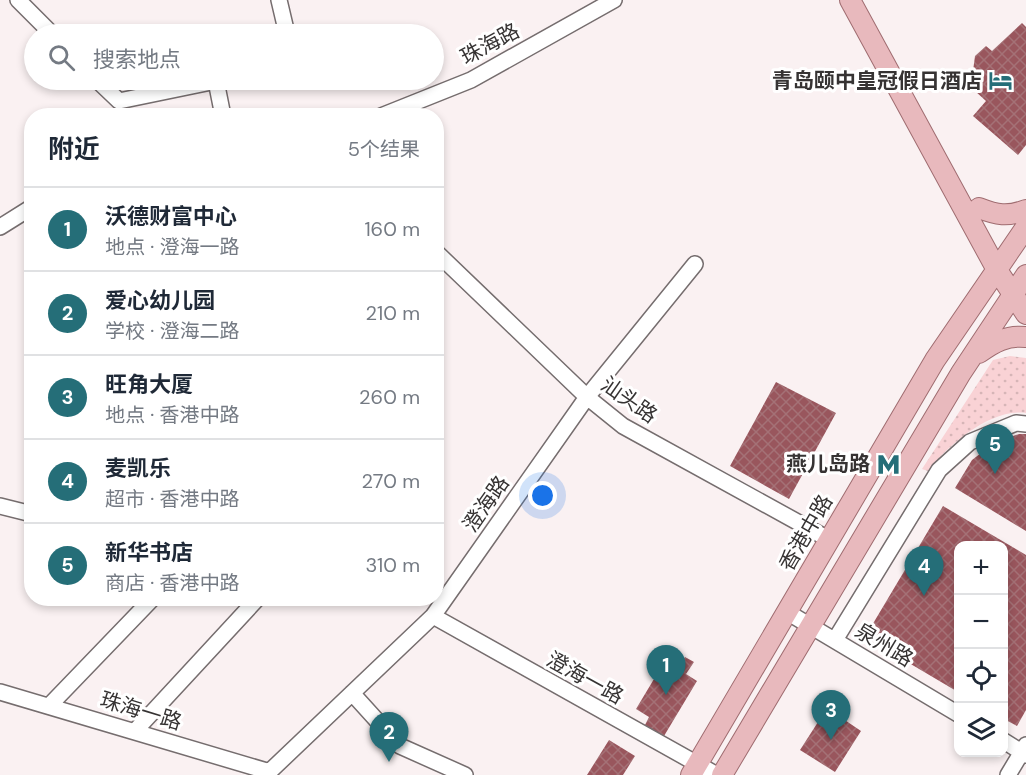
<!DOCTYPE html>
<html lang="zh">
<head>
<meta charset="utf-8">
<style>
  :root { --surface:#fff; --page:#f2f2f3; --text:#1f2937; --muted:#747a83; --line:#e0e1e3; --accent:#256e78 }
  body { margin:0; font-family:"DM Sans","Noto Sans SC",sans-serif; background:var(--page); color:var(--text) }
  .controls { position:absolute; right:18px; bottom:18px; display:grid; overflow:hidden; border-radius:12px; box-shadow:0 3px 9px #0003 }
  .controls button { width:54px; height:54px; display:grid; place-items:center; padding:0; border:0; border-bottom:2px solid var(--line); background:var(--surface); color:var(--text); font:30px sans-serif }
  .you { position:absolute; left:543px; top:496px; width:21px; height:21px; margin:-15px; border:4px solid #fff; border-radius:50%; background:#1a73e8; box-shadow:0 0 0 9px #1a73e833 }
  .badge { display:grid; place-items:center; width:39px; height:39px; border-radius:50%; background:var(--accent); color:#fff; font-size:20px; font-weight:700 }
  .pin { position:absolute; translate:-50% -50px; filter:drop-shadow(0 2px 3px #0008) }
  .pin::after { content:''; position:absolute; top:32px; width:21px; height:18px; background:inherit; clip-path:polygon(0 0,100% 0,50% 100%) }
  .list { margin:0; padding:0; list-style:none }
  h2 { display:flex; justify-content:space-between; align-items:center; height:78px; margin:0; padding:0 24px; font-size:26px }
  h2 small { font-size:20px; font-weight:400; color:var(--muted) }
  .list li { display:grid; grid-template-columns:39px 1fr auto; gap:18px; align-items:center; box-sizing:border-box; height:84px; padding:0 24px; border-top:2px solid var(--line) }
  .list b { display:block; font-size:22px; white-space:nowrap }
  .list p { margin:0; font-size:20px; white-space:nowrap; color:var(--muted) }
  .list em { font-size:20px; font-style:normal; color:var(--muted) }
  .icon { flex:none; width:33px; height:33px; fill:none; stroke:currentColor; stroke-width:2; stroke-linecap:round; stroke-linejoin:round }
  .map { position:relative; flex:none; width:1026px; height:775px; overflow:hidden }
  .search { position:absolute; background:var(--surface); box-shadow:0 3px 9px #0003; left:24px; top:24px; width:420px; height:66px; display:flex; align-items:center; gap:15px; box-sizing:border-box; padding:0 21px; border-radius:33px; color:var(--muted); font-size:22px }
  .panel { position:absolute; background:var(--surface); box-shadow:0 3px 9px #0003; left:24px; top:108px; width:420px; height:498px; border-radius:24px }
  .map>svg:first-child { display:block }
</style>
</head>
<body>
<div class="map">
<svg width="1026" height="775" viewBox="0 0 1026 775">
  <defs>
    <pattern id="park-dots" width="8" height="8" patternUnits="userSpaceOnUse" patternTransform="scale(1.5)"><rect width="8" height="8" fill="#f9d2d5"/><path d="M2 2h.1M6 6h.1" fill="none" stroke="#d6b5b7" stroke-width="1.8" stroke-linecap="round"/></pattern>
    <pattern id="building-cross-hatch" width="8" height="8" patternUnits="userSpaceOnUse" patternTransform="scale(1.5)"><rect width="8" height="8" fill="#99565d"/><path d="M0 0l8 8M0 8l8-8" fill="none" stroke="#a47176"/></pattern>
  </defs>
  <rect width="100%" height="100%" fill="#faf1f2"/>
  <path fill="url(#park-dots)" d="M1010 356 1026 358V413C991 408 948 445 928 471L922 469 993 360Z"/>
  <path fill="url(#building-cross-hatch)" d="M1022 23 1026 27V145L1018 155 973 116 986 101 975 91 973 71 975 56 986 46 992 51Z
    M776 382 836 413 789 499 730 466Z
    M1019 434H1026V531L955 488 972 460 994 443Z
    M943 506 1026 555V710L1017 726 1004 719V546H958V692L865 637Z
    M685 657 694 662 686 674 697 681 664 736 645 725 649 717 636 709 666 659 679 667Z
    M827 708 861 731 835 772 800 750Z
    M609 740 635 756 623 775H587Z"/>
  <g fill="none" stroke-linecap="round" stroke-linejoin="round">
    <defs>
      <path id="minor" d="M18 0 52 34
        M279 0 287 34
        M97 80 119 101 221 80
        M216 81 223 116
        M381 116 471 80 614 0
        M0 227 32 207
        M436 252 587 397 623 426 830 540
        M0 506 32 514
        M787 612 958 714
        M433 616 717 775
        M835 640 939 470 970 442 1016 423 1026 424
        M0 692 270 772
        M352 693 400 746 465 775
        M49 706 153 598
        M135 731 258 598
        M1004 741 1026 755
        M266 775 433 616 587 397 695 264
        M1008 775 1026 745"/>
      <path id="major" d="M850 0 997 270 1026 314
        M979 208C997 215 1007 217 1026 210
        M979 353C994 342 1007 335 1026 337
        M691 775 935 360 1026 227
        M722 775 961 373 1026 275"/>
    </defs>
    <use href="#minor" stroke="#756d6e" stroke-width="18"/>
    <use href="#major" stroke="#9f6c70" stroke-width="22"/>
    <use href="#minor" stroke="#fff" stroke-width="15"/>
    <use href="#major" stroke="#e8b9bd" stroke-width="20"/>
  </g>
  <defs>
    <symbol id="hotel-bare" viewBox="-9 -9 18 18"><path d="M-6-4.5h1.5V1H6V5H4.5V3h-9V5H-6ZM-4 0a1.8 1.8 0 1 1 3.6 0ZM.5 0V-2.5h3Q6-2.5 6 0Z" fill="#256e78" stroke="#fff" stroke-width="2.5" paint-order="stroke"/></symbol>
    <symbol id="metro-bare" viewBox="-9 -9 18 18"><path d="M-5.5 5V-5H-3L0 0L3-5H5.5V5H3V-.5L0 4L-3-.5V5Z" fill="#256e78" stroke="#fff" stroke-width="2.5" paint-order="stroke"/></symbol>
  </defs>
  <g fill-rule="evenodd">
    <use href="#hotel-bare" x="984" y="64" width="33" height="33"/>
    <use href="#metro-bare" x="872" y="448" width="33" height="33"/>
  </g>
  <g text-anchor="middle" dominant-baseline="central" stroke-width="6" stroke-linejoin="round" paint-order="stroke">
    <g font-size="21" fill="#363333" stroke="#fff">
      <text transform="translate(490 44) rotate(-28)">珠海路</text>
      <text transform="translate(629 400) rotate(35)">汕头路</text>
      <text transform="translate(486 504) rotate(-55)">澄海路</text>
      <text transform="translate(806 533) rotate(-60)">香港中路</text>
      <text transform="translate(884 645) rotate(31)">泉州路</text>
      <text transform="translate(585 678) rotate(29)">澄海一路</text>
      <text transform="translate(141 711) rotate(17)">珠海一路</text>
    </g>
    <g font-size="21" font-weight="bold" fill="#363333" stroke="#fff" text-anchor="end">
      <text x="982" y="81">青岛颐中皇冠假日酒店</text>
      <text x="870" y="464">燕儿岛路</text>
    </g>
  </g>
</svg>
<div class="controls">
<button>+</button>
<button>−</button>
<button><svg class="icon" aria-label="locate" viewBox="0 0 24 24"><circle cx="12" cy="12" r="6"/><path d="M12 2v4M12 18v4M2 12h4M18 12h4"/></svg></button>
<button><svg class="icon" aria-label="layers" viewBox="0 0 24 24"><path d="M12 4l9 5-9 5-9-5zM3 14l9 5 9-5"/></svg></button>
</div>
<div class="you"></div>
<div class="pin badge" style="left:666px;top:695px">1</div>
<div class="pin badge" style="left:389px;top:762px">2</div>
<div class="pin badge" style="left:831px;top:740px">3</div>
<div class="pin badge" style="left:924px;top:596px">4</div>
<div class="pin badge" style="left:995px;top:474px">5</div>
<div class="search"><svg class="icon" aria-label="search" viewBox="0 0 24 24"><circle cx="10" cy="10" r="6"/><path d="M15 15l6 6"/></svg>搜索地点</div>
<section class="panel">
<h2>附近<small>5个结果</small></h2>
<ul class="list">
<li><span class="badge">1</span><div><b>沃德财富中心</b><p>地点 · 澄海一路</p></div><em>160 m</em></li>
<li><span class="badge">2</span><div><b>爱心幼儿园</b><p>学校 · 澄海二路</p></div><em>210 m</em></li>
<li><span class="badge">3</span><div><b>旺角大厦</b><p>地点 · 香港中路</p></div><em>260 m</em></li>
<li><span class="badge">4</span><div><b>麦凯乐</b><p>超市 · 香港中路</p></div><em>270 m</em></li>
<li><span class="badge">5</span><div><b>新华书店</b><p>商店 · 香港中路</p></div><em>310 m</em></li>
</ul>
</section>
</div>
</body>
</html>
